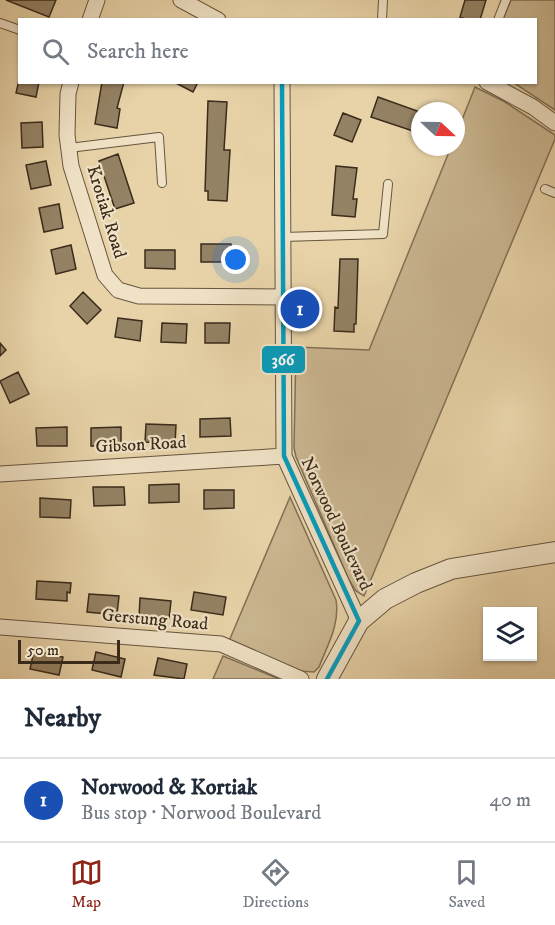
<!DOCTYPE html>
<html lang="en">
<head>
<meta charset="utf-8">
<style>
  :root { --surface:#fff; --page:#f6f6f7; --text:#1f2937; --muted:#747a83; --line:#e0e1e3; --accent:#8f2418 }
  body { margin:0; font-family:"IM FELL DW Pica",serif; background:var(--page); color:var(--text) }
  .controls { position:absolute; right:18px; bottom:18px; display:grid; overflow:hidden; border-radius:0px; box-shadow:0 2px 4px #0004 }
  .controls button { width:54px; height:54px; display:grid; place-items:center; padding:0; border:0; border-bottom:2px solid var(--line); background:var(--surface); color:var(--text); font:30px sans-serif }
  .compass { position:absolute; left:411px; top:102px; width:54px; height:54px; border-radius:50%; background:var(--surface); box-shadow:0 2px 4px #0004; rotate:112deg }
  .scale { position:absolute; left:18px; bottom:15px; width:102px; box-sizing:border-box; padding-left:6px; border:3px solid #3a2b1b; border-top:0; font-size:16px; line-height:21px; white-space:nowrap; color:#3a2b1b; -webkit-text-stroke:4px #f0e2c6; paint-order:stroke }
  .you { position:absolute; left:236px; top:260px; width:21px; height:21px; margin:-15px; border:4px solid #fff; border-radius:50%; background:#1a73e8; box-shadow:0 0 0 9px #1a73e833 }
  .badge { display:grid; place-items:center; width:39px; height:39px; border-radius:50%; background:var(--accent); color:#fff; font-size:20px; font-weight:700 }
  .pin { position:absolute; translate:-50% -50%; border:3px solid #fff; box-shadow:0 2px 6px #0006 }
  .list { margin:0; padding:0; list-style:none }
  h2 { display:flex; justify-content:space-between; align-items:center; height:78px; margin:0; padding:0 24px; font-size:26px }
  h2 small { font-size:20px; font-weight:400; color:var(--muted) }
  .list li { display:grid; grid-template-columns:39px 1fr auto; gap:18px; align-items:center; box-sizing:border-box; height:84px; padding:0 24px; border-top:2px solid var(--line) }
  .list b { display:block; font-size:22px; white-space:nowrap }
  .list p { margin:0; font-size:20px; white-space:nowrap; color:var(--muted) }
  .list em { font-size:20px; font-style:normal; color:var(--muted) }
  .icon { flex:none; width:33px; height:33px; fill:none; stroke:currentColor; stroke-width:2; stroke-linecap:round; stroke-linejoin:round }
  .map { position:relative; flex:none; width:555px; height:679px; overflow:hidden }
  .search { position:absolute; background:var(--surface); box-shadow:0 2px 4px #0004; left:18px; right:18px; top:18px; height:66px; display:flex; align-items:center; gap:15px; box-sizing:border-box; padding:0 21px; border-radius:0px; color:var(--muted); font-size:22px }
  .sheet { height:162px; background:var(--surface) }
  nav { display:flex; justify-content:space-around; align-items:center; box-sizing:border-box; height:84px; border-top:2px solid var(--line); background:var(--surface); font-size:16px; color:var(--muted) }
  nav a { display:grid; justify-items:center; gap:3px }
  nav .on { color:var(--accent) }
  .map>svg:first-child { display:block }
</style>
</head>
<body>
<div class="map">
<svg width="555" height="679" viewBox="0 0 555 679">
  <rect width="100%" height="100%" fill="#e8d3a8"/>
  <filter id="stains"><feTurbulence type="fractalNoise" baseFrequency=".00333" numOctaves="4"/><feColorMatrix values="0 0 0 0 .2 0 0 0 0 .09 0 0 0 0 .02 0 0 0 .5 -.17"/></filter>
  <radialGradient id="worn" r=".72"><stop offset=".6" stop-color="#630" stop-opacity="0"/><stop offset="1" stop-color="#630" stop-opacity=".3"/></radialGradient>
  <path fill="#cab690" stroke="#827056" stroke-width="1.5" d="M511 0H555V110L514 83 536 82V20L503 19Z
    M475 87 505 102 555 135V139L364 596 356 591 349 580 296 457 294 448 296 347 369 350 451 147H456V135Z
    M290 497 336 600C340 624 328 644 319 667L314 672 299 671 229 641Z
    M223 656 279 679H213Z"/>
  <path fill="#948264" stroke="#3a2b1b" stroke-width="1.5" d="M6 0H56L49 17Z
    M465 0H486L480 20H467L460 17Z
    M20 76V82H39L36 97 16 93Z
    M102 82H124L117 108 120 109 117 128 95 124Z
    M174 82H198L193 92Z
    M378 97 420 112 419 133 371 117Z
    M208 101 227 102 224 150H230L227 201 208 200V191H205Z
    M343 113 361 120 352 142 334 135Z
    M42 122 43 147 22 148 21 123Z
    M118 154 134 203 115 209 99 161Z
    M46 161 51 185 31 189 26 165Z
    M336 166 357 168 353 199H357L355 217 332 215Z
    M59 204 63 228 44 232 39 208Z
    M201 244H231V262H201Z
    M71 245 76 269 56 274 51 250Z
    M145 250H175V269L145 268Z
    M340 259H358L356 324H354V332L334 331 335 307 338 308Z
    M83 292 101 310 87 324 70 306Z
    M118 318 142 321 140 341 115 337Z
    M162 323 187 324 186 343 161 342Z
    M205 323H230L229 343H205Z
    M0 343 6 350 0 356Z
    M18 372 29 394 10 403 0 381Z
    M230 418 231 436 200 437V419Z
    M146 424 176 425 175 444 145 442Z
    M67 427V446H37L36 428Z
    M121 427V446H91V428Z
    M179 484V502L149 503V485Z
    M93 487H124L125 505 94 506Z
    M204 490H234V508L204 509Z
    M40 498 71 500 70 518 40 517Z
    M37 581 71 583 70 593 67 592V601L36 599Z
    M194 592 226 597 223 615 191 610Z
    M89 594 119 596 117 615 87 612Z
    M140 598 171 601 169 619 139 617Z
    M34 651 63 657 59 675 30 669Z
    M96 652 125 659 121 677 92 670Z
    M158 658 187 664 184 679 154 675Z"/>
  <g fill="none" stroke-linecap="round" stroke-linejoin="round">
    <defs>
      <path id="service" d="M382 20 383 0
        M498 20 506 0
        M0 23 20 30
        M69 148 159 137 162 183
        M545 189 555 193
        M283 237 383 234 388 184"/>
      <path id="minor" d="M181 0 218 20
        M90 20 97 0
        M71 82 68 94 67 135 71 166 105 275 118 290 139 296 283 297
        M282 82 284 456 359 621
        M487 82 533 107 555 123
        M0 474 284 456
        M0 627 221 644 301 679"/>
      <path id="tertiary" d="M327 679 359 621 385 599 416 583 451 569 555 552"/>
    </defs>
    <use href="#service" stroke="#66553e" stroke-width="10"/>
    <use href="#minor" stroke="#66553e" stroke-width="17"/>
    <use href="#tertiary" stroke="#66553e" stroke-width="22"/>
    <use href="#service" stroke="#f0e2c6" stroke-width="8"/>
    <use href="#minor" stroke="#f0e2c6" stroke-width="15"/>
    <use href="#tertiary" stroke="#f0e2c6" stroke-width="20"/>
    <defs>
      <path id="bus-1" d="M282 82 284 456 359 621
        M327 679 359 621"/>
    </defs>
    <use href="#bus-1" stroke="#f0e2c6" stroke-width="9"/>
    <use href="#bus-1" stroke="#069cbc" stroke-width="4.5"/>
  </g>
  <g text-anchor="middle" dominant-baseline="central" stroke-width="4.5" stroke-linejoin="round" paint-order="stroke">
    <g font-size="18" fill="#3a2b1b" stroke="#f0e2c6">
      <text transform="translate(106 212) rotate(73)">Krotiak Road</text>
      <text transform="translate(141 445) rotate(-3)">Gibson Road</text>
      <text transform="translate(336 524) rotate(65)">Norwood Boulevard</text>
      <text transform="translate(155 620) rotate(5)">Gerstung Road</text>
    </g>
  </g>
  <rect stroke="#f0e2c6" stroke-width="2" x="261" y="345" width="45" height="29" rx="6" fill="#069cbc"/>
  <g font-size="16" text-anchor="middle" font-weight="bold" fill="#fff">
    <text x="283" y="365">366</text>
  </g>
  <rect width="100%" height="100%" filter="url(#stains)"/>
  <rect width="100%" height="100%" fill="url(#worn)"/>
</svg>
<div class="controls">
<button><svg class="icon" aria-label="layers" viewBox="0 0 24 24"><path d="M12 4l9 5-9 5-9-5zM3 14l9 5 9-5"/></svg></button>
</div>
<svg class="compass" viewBox="-18 -18 36 36"><path d="M0-13l5 13h-10z" fill="#e53935"/><path d="M0 13l5-13h-10z" fill="#747a83"/></svg>
<div class="scale">50 m</div>
<div class="you"></div>
<div class="pin badge" style="left:300px;top:309px;background:#1a4fb4">1</div>
<div class="search"><svg class="icon" aria-label="search" viewBox="0 0 24 24"><circle cx="10" cy="10" r="6"/><path d="M15 15l6 6"/></svg>Search here</div>
</div>
<section class="sheet">
<h2>Nearby<small></small></h2>
<ul class="list">
<li><span class="badge" style="background:#1a4fb4">1</span><div><b>Norwood &amp; Kortiak</b><p>Bus stop · Norwood Boulevard</p></div><em>40 m</em></li>
</ul>
</section>
<nav>
<a class="on"><svg class="icon" aria-label="map" viewBox="0 0 24 24"><path d="M3 6l6-2 6 2 6-2v14l-6 2-6-2-6 2zM9 4v14M15 6v14"/></svg>Map</a>
<a><svg class="icon" aria-label="directions" viewBox="0 0 24 24"><path d="M12 3l9 9-9 9-9-9zM9 14v-3h6M13 9l2 2-2 2"/></svg>Directions</a>
<a><svg class="icon" aria-label="saved" viewBox="0 0 24 24"><path d="M7 4h10v16l-5-4-5 4z"/></svg>Saved</a>
</nav>
</body>
</html>
